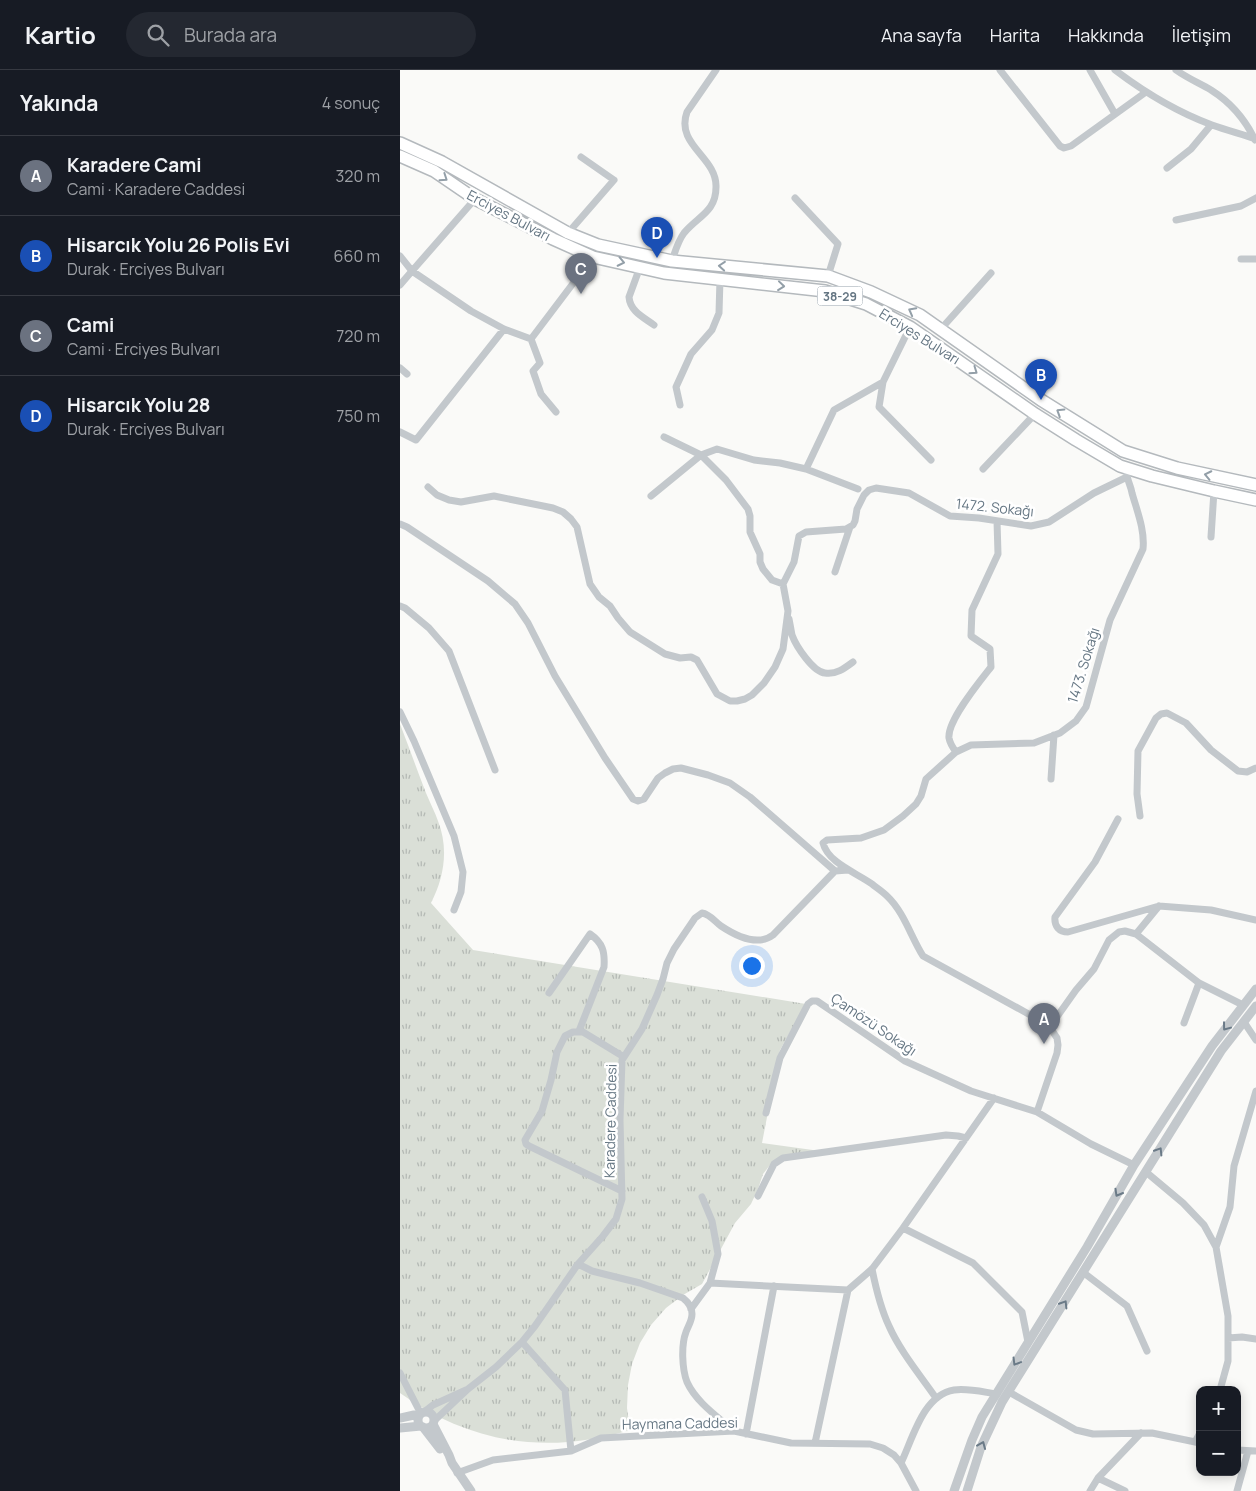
<!DOCTYPE html>
<html lang="tr">
<head>
<meta charset="utf-8">
<style>
  :root { --surface:#171b24; --page:#242831; --text:#f1f3f6; --muted:#9ea1a6; --line:#363941; --accent:#b45309 }
  body { margin:0; font-family:Manrope,sans-serif; background:var(--page); color:var(--text) }
  .controls { position:absolute; right:15px; bottom:15px; display:grid; overflow:hidden; border-radius:10px; box-shadow:0 2px 12px #0003 }
  .controls button { width:45px; height:45px; display:grid; place-items:center; padding:0; border:0; border-bottom:1px solid var(--line); background:var(--surface); color:var(--text); font:25px sans-serif }
  .you { position:absolute; left:351px; top:895px; width:18px; height:18px; margin:-12px; border:4px solid #fff; border-radius:50%; background:#1a73e8; box-shadow:0 0 0 8px #1a73e833 }
  .badge { display:grid; place-items:center; width:32px; height:32px; border-radius:50%; background:var(--accent); color:#fff; font-size:16px; font-weight:700 }
  .pin { position:absolute; translate:-50% -41px; filter:drop-shadow(0 1px 2px #0008) }
  .pin::after { content:''; position:absolute; top:26px; width:18px; height:15px; background:inherit; clip-path:polygon(0 0,100% 0,50% 100%) }
  .list { margin:0; padding:0; list-style:none }
  h2 { display:flex; justify-content:space-between; align-items:center; height:65px; margin:0; padding:0 20px; font-size:21px }
  h2 small { font-size:16px; font-weight:400; color:var(--muted) }
  .list li { display:grid; grid-template-columns:32px 1fr auto; gap:15px; align-items:center; box-sizing:border-box; height:80px; padding:0 20px; border-top:1px solid var(--line) }
  .list b { display:block; font-size:19px; white-space:nowrap }
  .list p { margin:0; font-size:16px; white-space:nowrap; color:var(--muted) }
  .list em { font-size:16px; font-style:normal; color:var(--muted) }
  .icon { flex:none; width:28px; height:28px; fill:none; stroke:currentColor; stroke-width:2; stroke-linecap:round; stroke-linejoin:round }
  .map { position:relative; flex:none; width:856px; height:1421px; overflow:hidden }
  header { display:flex; align-items:center; gap:30px; box-sizing:border-box; height:70px; padding:0 25px; background:var(--surface); border-bottom:1px solid var(--line) }
  header strong { font-size:24px }
  nav { display:flex; gap:28px; margin-inline-start:auto; font-size:18px }
  .search { width:350px; height:45px; background:var(--page); display:flex; align-items:center; gap:12px; box-sizing:border-box; padding:0 18px; border-radius:28px; color:var(--muted); font-size:19px }
  main { display:flex }
  aside { flex:1; background:var(--surface) }
  .map>svg:first-child { display:block }
</style>
</head>
<body>
<header>
<strong>Kartio</strong>
<div class="search"><svg class="icon" aria-label="search" viewBox="0 0 24 24"><circle cx="10" cy="10" r="6"/><path d="M15 15l6 6"/></svg>Burada ara</div>
<nav><a>Ana sayfa</a><a>Harita</a><a>Hakkında</a><a>İletişim</a></nav>
</header>
<main>
<aside>
<h2>Yakında<small>4 sonuç</small></h2>
<ul class="list">
<li><span class="badge" style="background:#6b7280">A</span><div><b>Karadere Cami</b><p>Cami · Karadere Caddesi</p></div><em>320 m</em></li>
<li><span class="badge" style="background:#1a4fb4">B</span><div><b>Hisarcık Yolu 26 Polis Evi</b><p>Durak · Erciyes Bulvarı</p></div><em>660 m</em></li>
<li><span class="badge" style="background:#6b7280">C</span><div><b>Cami</b><p>Cami · Erciyes Bulvarı</p></div><em>720 m</em></li>
<li><span class="badge" style="background:#1a4fb4">D</span><div><b>Hisarcık Yolu 28</b><p>Durak · Erciyes Bulvarı</p></div><em>750 m</em></li>
</ul>
</aside>
<div class="map">
<svg width="856" height="1421" viewBox="0 0 856 1421">
  <defs>
    <pattern id="grass-tufts" width="24" height="20" patternUnits="userSpaceOnUse" patternTransform="scale(1.25)"><rect width="24" height="20" fill="#dadfd7"/><path d="M3 7l-1-3M5 7V3M7 7l1-3M15 17l-1-3M17 17v-4M19 17l1-3" fill="none" stroke="#b4b9b4"/></pattern>
  </defs>
  <rect width="100%" height="100%" fill="#fafaf8"/>
  <path fill="url(#grass-tufts)" d="M0 654C9 677 17 700 26 723 30 733 35 742 38 751 49 779 44 808 31 833L73 880 406 934 380 980 362 1073 420 1081 370 1095 363 1104 358 1119 351 1134 335 1153 302 1214 283 1225 266 1238 251 1255 240 1273 232 1294 228 1315 227 1338 230 1360C148 1385 70 1374 0 1323Z"/>
  <g fill="none" stroke-linecap="round" stroke-linejoin="round">
    <defs>
      <path id="trunk" d="M0 73 42 92 168 163 198 175 272 191 428 206 471 222 520 245 641 330 723 381 777 398 856 415
        M0 86 34 101 75 129 153 169 193 187 264 203 425 221 466 234 510 257 635 344 676 370 720 396 752 406 814 421 856 430"/>
    </defs>
    <use href="#trunk" stroke="#b4b9bd" stroke-width="14"/>
    <path stroke="#c3c8cc" stroke-width="7" d="M600 0 660 76 664 78 671 76 746 22
      M690 0 715 44
      M715 0C744 22 777 42 812 55 826 60 841 64 856 69
      M776 0C787 8 799 13 811 20 830 32 845 49 855 70
      M767 98 791 79 811 55
      M395 128 438 174 428 206
      M776 150 841 136 856 128
      M168 163 214 110 181 87
      M0 186 12 201 75 129
      M841 189H856
      M272 191C275 181 278 171 284 163 298 146 316 142 316 117 317 87 275 75 287 42L316 0
      M240 197 229 227C230 241 243 247 254 255
      M0 215 12 201 71 241 104 259 131 269 193 187
      M510 257 483 312 479 337 531 390
      M540 260 591 203
      M131 269 140 293 133 301 141 324 156 342
      M0 298 7 304
      M280 335 276 317 291 284 312 260 319 243 320 209
      M0 362 16 370 104 259
      M264 367 301 385 326 410 348 439 350 446V462L360 484V492L363 499 372 510 383 514
      M406 399 434 340 483 312
      M583 399 635 344
      M28 417 37 425 49 430 61 432 94 426 153 438 163 442 171 449 177 457 190 514 199 527 210 536 218 548 230 562 265 584 280 588 291 587 297 590 317 624 330 631H337L345 629 352 625 364 613 375 597 383 579 388 541 383 514 394 492 399 466 406 462 446 459 453 455 455 451 457 439 464 425 469 420 476 418 509 423 550 446 579 448 631 456 649 452 694 423 727 407
      M251 426 301 385 317 379 354 390 380 393 406 399 458 419
      M0 454 7 457 88 511 115 534 128 553 155 606 205 688 233 729 238 731 244 729 258 708 265 703 273 699 281 698 308 705 330 713 350 727 435 801
      M811 467 814 421
      M435 502 450 457
      M0 536 5 538 29 558 49 581 95 700
      M389 549C390 554 391 560 392 565 396 576 413 602 425 603 436 605 445 598 453 592
      M0 642 14 671 54 766 63 802 61 822 54 840
      M556 682C553 678 550 674 549 668 547 651 580 611 591 597L590 579 571 566 572 540 598 484 597 451
      M651 709 654 665
      M740 746 737 724 738 681 756 648 761 644 767 643 786 653 811 680 838 701 847 702 856 698
      M718 749 695 792 655 847C654 856 659 862 668 862L759 836 811 840 856 850
      M759 836 736 864 799 913 843 935
      M149 923 190 864C203 873 205 882 204 897L179 961
      M844 952 856 970
      M784 953 799 913
      M649 958 676 920 694 899 709 870 719 862 725 861 736 864
      M637 1042 657 983 658 975 657 968 653 962 634 947 523 886C511 867 504 842 487 826 483 822 477 818 472 814 457 803 428 793 423 773L427 770 461 768 484 760 503 746 516 734 521 726 526 709 556 682 571 675 634 673 660 663 676 651 686 637 710 550 743 479C745 460 737 441 732 423 731 416 727 410 727 404
      M366 1043 380 988 408 934 412 931H417L505 991 571 1021 637 1042 691 1074 734 1095
      M746 1102 783 1133 804 1155 816 1177 828 1246V1291L820 1320
      M222 1121 129 1076 126 1074 125 1070 142 1041 151 1010 157 982 165 966 173 962H183L224 987
      M358 1126 374 1094 383 1088 546 1065 558 1066 566 1068
      M302 1127 312 1151 318 1184 310 1213
      M503 1158 573 1193 622 1242 628 1272
      M816 1177 830 1137 834 1096 856 1021
      M178 1194 192 1201 240 1213 283 1228C288 1232 292 1237 292 1244 292 1251 288 1256 286 1262 281 1275 282 1299 287 1312 296 1332 318 1347 334 1361
      M472 1199C476 1219 480 1237 489 1256 500 1281 520 1305 536 1328
      M684 1203 727 1236 747 1281
      M291 1239 310 1213 448 1220
      M828 1268 842 1267 856 1269
      M122 1272 165 1320 171 1381
      M0 1303 21 1344
      M609 1322 676 1360 693 1364 752 1363 800 1373
      M24 1342 33 1335 66 1320
      M34 1351 68 1319 96 1297 122 1272 135 1256 178 1194 203 1166 216 1149 222 1129 220 1050 222 990 242 959 257 925 263 909 267 893 274 879 295 848 302 843C310 844 315 852 321 856 336 866 357 877 373 865L435 801 448 800
      M346 1364 374 1216
      M795 1372 800 1363
      M415 1373 448 1220 472 1199 503 1158 594 1028
      M837 1380 856 1381
      M501 1393C513 1368 523 1325 554 1320 568 1318 583 1322 597 1324
      M57 1403 93 1390 171 1381 201 1368 334 1361 391 1373 470 1374 483 1378 494 1385 501 1393 516 1421
      M698 1408 725 1421
      M690 1421 698 1408 741 1363
      M837 1421 848 1381"/>
    <path stroke="#c3c8cc" stroke-width="9" d="M18 1350a8 8 0 1 1 16 0a8 8 0 1 1-16 0Z
      M0 1348 14 1345 19 1346
      M33 1354 49 1385 52 1393 71 1421
      M23 1357 40 1379
      M0 1358 21 1356
      M554 1421 572 1370 582 1347 687 1177 734 1095 812 976 856 919
      M567 1421 581 1377 602 1332 821 981 856 936"/>
    <use href="#trunk" stroke="#fff" stroke-width="11"/>
  </g>
  <defs><path id="oneway-chevron" d="M-2-3.5L2.5 0L-2 3.5" fill="none" stroke-width="1.6" stroke-linecap="round" stroke-linejoin="round" transform="scale(1.25)"/></defs>
  <g stroke="#939fa8">
    <use href="#oneway-chevron" transform="translate(44 108) rotate(34)"/>
    <use href="#oneway-chevron" transform="translate(221 192) rotate(12)"/>
    <use href="#oneway-chevron" transform="translate(322 196) rotate(-175)"/>
    <use href="#oneway-chevron" transform="translate(381 216) rotate(6)"/>
    <use href="#oneway-chevron" transform="translate(512 241) rotate(-152)"/>
    <use href="#oneway-chevron" transform="translate(574 301) rotate(35)"/>
    <use href="#oneway-chevron" transform="translate(660 342) rotate(-148)"/>
    <use href="#oneway-chevron" transform="translate(808 405) rotate(-168)"/>
  </g>
  <g stroke="#6a7a87">
    <use href="#oneway-chevron" transform="translate(826 957) rotate(127)"/>
    <use href="#oneway-chevron" transform="translate(759 1081) rotate(-58)"/>
    <use href="#oneway-chevron" transform="translate(718 1123) rotate(120)"/>
    <use href="#oneway-chevron" transform="translate(664 1234) rotate(-58)"/>
    <use href="#oneway-chevron" transform="translate(616 1292) rotate(121)"/>
    <use href="#oneway-chevron" transform="translate(582 1375) rotate(-67)"/>
  </g>
  <g text-anchor="middle" dominant-baseline="central" stroke-width="5" stroke-linejoin="round" paint-order="stroke">
    <rect fill="#fff" stroke="#939fa8" stroke-width="1" x="417.5" y="216.5" width="45" height="19" rx="4"/>
    <g font-size="12" font-weight="bold" fill="#657683">
      <text x="440" y="226">38-29</text>
    </g>
    <g font-size="14" fill="#657683" stroke="#fff">
      <text transform="translate(109 145) rotate(28)">Erciyes Bulvarı</text>
      <text transform="translate(520 266) rotate(32)">Erciyes Bulvarı</text>
      <text transform="translate(595 437) rotate(6)">1472. Sokağı</text>
      <text transform="translate(683 595) rotate(-73)">1473. Sokağı</text>
      <text transform="translate(474 954) rotate(34)">Çamözü Sokağı</text>
      <text transform="translate(210 1051) rotate(-89)">Karadere Caddesi</text>
      <text transform="translate(280 1353) rotate(-1)">Haymana Caddesi</text>
    </g>
  </g>
</svg>
<div class="controls">
<button>+</button>
<button>−</button>
</div>
<div class="you"></div>
<div class="pin badge" style="left:644px;top:974px;background:#6b7280">A</div>
<div class="pin badge" style="left:641px;top:330px;background:#1a4fb4">B</div>
<div class="pin badge" style="left:181px;top:224px;background:#6b7280">C</div>
<div class="pin badge" style="left:257px;top:188px;background:#1a4fb4">D</div>
</div>
</main>
</body>
</html>
